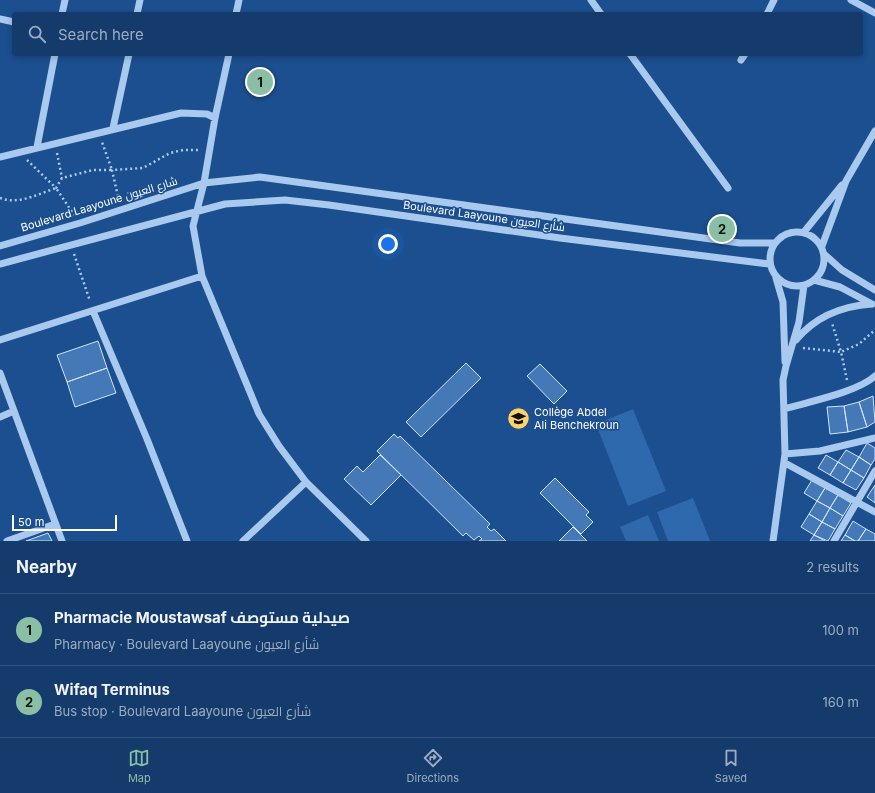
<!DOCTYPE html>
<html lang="en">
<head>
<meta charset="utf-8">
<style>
  :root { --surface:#143b6b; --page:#1d4271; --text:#f1f3f6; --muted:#9dadc1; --line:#33557e; --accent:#8abfa5 }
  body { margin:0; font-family:Inter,Cairo,sans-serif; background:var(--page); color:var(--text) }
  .scale { position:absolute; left:12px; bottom:10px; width:105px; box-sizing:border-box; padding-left:4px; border:2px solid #fff; border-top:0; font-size:11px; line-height:14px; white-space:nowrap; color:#fff; -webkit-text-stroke:3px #1b4f8f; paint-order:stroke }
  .you { position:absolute; left:388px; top:244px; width:14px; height:14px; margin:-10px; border:3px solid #fff; border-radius:50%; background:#1a73e8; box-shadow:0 0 0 6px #1a73e833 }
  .badge { display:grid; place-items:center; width:26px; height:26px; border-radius:50%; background:var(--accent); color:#111; font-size:13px; font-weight:700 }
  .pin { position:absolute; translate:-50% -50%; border:2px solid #fff; box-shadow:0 1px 4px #0006 }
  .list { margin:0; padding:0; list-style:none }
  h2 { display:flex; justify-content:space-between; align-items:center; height:52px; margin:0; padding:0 16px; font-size:17px }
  h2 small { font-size:13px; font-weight:400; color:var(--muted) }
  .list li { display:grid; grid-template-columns:26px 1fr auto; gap:12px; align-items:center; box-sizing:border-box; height:72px; padding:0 16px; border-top:1px solid var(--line) }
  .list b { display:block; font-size:15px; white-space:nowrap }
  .list p { margin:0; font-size:13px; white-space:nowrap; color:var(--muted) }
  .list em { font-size:13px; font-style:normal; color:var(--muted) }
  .icon { flex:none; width:22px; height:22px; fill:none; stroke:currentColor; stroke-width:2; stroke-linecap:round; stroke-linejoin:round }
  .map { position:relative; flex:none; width:875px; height:541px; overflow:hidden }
  .search { position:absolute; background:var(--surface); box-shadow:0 2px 6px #0003; left:12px; right:12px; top:12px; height:44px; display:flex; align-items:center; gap:10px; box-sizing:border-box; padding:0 14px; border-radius:4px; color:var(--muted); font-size:15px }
  .sheet { height:196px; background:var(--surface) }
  nav { display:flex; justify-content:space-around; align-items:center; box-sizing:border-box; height:56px; border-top:1px solid var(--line); background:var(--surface); font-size:11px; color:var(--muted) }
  nav a { display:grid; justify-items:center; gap:2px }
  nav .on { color:var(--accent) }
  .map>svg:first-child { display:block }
</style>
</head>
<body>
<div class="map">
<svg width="875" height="541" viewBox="0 0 875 541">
  <rect width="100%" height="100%" fill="#1b4f8f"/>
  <path fill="#2e69ad" d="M633 409 666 491 628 506 596 424Z
    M693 498 710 541H668L657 512Z
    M648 515 659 541H626L620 527Z"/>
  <path fill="#4478b7" stroke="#cfe3fa" d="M98 341 107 368 67 382 57 355Z
    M466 363 481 378 421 437 406 422Z
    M540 364 567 391 554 404 527 376Z
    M107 368 116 393 75 407 67 382Z
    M873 396 875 422 867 427 859 402Z
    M859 402 867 427 848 432 844 406Z
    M844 406 848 432 830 434 827 407Z
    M394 434 398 438 400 436 490 524 487 527 491 531 494 529 506 541H479L482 539 479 536 474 540 466 533 463 536 377 451Z
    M867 443 875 448V459L871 465 859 457Z
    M846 450 859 457 851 470 838 462Z
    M380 455 401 475 371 505 344 479 357 466 363 472Z
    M826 455 838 462 830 475 818 468Z
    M859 457 871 465 864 478 851 470Z
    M838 462 851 470 843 483 830 475Z
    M851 470 864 478 856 490 843 483Z
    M555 478 589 512 586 515 593 522 581 534 540 493Z
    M812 480 825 488 817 501 804 493Z
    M875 485V503L867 497Z
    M825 488 838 495 830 508 817 501Z
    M838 495 851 503 843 516 830 508Z
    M817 501 830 508 822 522 809 514Z
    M830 508 843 516 835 529 822 522Z
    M809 514 822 522 814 535 801 527Z
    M853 521 866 529 858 541H855L845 535Z
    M822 522 835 529 828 541 814 535Z
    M573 527 587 541H559Z
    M866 529 875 534V541H858Z
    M48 533 52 541H26Z
    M814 535 825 541H810Z
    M845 535 855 541H841Z"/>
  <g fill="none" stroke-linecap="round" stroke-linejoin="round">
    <path stroke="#a9c9ee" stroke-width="2.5" stroke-dasharray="2 3" stroke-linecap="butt" d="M57 153 62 178
      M27 160 56 188 62 178 93 170H112L102 142
      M0 198C19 205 38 194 56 188L74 215
      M119 201 112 170 143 168 170 153 183 150H199
      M74 254 90 301
      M803 348 841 352 832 323
      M847 380 841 352 859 344 875 330"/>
    <path stroke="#a9c9ee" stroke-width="7" d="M591 0 601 14
      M851 0 875 13
      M62 14 65 0
      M137 14 140 0
      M236 14 239 0
      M767 14 774 0
      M0 19 14 22
      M229 54 215 118 204 183 193 226 202 276 259 414 279 446 306 482 366 541
      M630 54 728 188
      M741 60 745 54
      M113 128 129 54
      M37 147 55 54
      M0 157 181 113 207 114 215 118
      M770 259a27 27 0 1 1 54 0a27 27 0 1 1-54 0Z
      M804 232 842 185
      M0 246 80 223 204 183 260 177 740 243H774
      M822 246 846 181 875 131
      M824 254 842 270 875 290
      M0 264 225 204 285 200 329 205 560 238 769 264
      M776 278 783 302 785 362
      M814 280 840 287 872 304
      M93 311 147 439 187 541
      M0 340 202 276
      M796 340C815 317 842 306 872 304
      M0 373 62 541
      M784 409C808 402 858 392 875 376
      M0 417 14 411
      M785 454 820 451 875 438
      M785 463 875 512
      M7 541 55 524
      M243 541 306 482
      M773 541 785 454 783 380 786 366 799 322 804 285
      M834 541 875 471"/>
  </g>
  <defs>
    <symbol id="school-disc" viewBox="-11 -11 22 22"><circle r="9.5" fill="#ffd166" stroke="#1b4f8f"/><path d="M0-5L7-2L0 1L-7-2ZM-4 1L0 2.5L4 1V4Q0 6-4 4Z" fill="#111"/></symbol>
  </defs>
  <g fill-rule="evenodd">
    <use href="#school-disc" x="506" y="406" width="25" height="25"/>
  </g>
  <g text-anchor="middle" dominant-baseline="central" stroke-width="3" stroke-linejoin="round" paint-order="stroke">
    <g font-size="11" fill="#fff" stroke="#1b4f8f">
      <text transform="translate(99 204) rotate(-17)">Boulevard Laayoune شارع العيون</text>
      <text transform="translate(484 216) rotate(8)">Boulevard Laayoune شأرع العيون</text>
    </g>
    <g font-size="11" fill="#fff" stroke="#1b4f8f" text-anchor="start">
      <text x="534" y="412">Collège Abdel<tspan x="534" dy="13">Ali Benchekroun</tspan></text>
    </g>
  </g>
</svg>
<div class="scale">50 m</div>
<div class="you"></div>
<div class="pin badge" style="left:260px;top:82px">1</div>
<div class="pin badge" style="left:722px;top:229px">2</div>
<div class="search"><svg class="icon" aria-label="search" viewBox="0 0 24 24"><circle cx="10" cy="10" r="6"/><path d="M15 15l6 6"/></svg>Search here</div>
</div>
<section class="sheet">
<h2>Nearby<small>2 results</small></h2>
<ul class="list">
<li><span class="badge">1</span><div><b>Pharmacie Moustawsaf صيدلية مستوصف</b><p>Pharmacy · Boulevard Laayoune شأرع العيون</p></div><em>100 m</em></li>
<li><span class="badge">2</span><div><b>Wifaq Terminus</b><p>Bus stop · Boulevard Laayoune شأرع العيون</p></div><em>160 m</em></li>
</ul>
</section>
<nav>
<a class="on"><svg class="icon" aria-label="map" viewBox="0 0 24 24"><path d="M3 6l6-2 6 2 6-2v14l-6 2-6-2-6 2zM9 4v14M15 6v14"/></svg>Map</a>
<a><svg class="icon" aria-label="directions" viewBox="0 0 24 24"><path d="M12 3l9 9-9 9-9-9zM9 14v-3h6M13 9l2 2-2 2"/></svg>Directions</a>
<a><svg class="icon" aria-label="saved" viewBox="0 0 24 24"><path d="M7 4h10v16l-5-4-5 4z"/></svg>Saved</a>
</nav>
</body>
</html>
